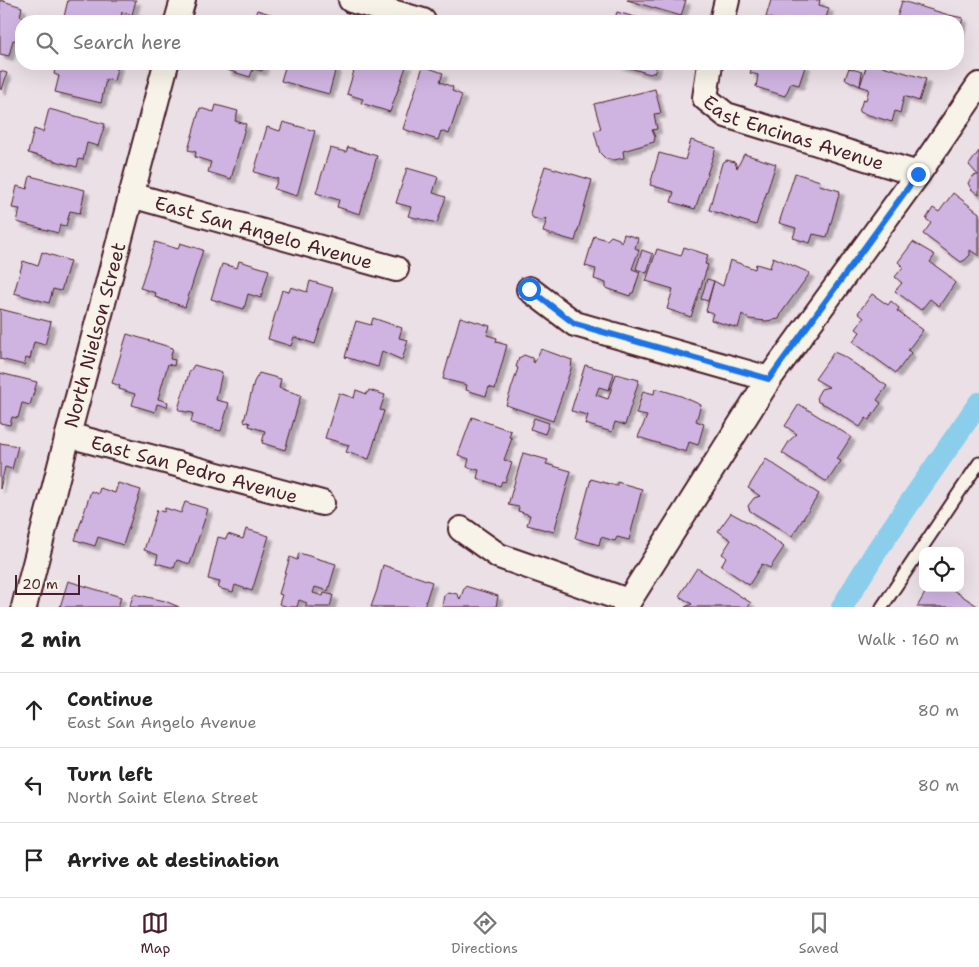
<!DOCTYPE html>
<html lang="en">
<head>
<meta charset="utf-8">
<style>
  :root { --surface:#fff; --page:#f6f6f6; --text:#222; --muted:#767676; --line:#e0e0e0; --accent:#4a1f2b }
  body { margin:0; font-family:"Shantell Sans",sans-serif; background:var(--page); color:var(--text) }
  .controls { position:absolute; right:15px; bottom:15px; display:grid; overflow:hidden; border-radius:10px; box-shadow:0 5px 20px #0002 }
  .controls button { width:45px; height:45px; display:grid; place-items:center; padding:0; border:0; border-bottom:1px solid var(--line); background:var(--surface); color:var(--text); font:25px sans-serif }
  .scale { position:absolute; left:15px; bottom:12px; width:65px; box-sizing:border-box; padding-left:5px; border:2px solid #4a1f2b; border-top:0; font-size:14px; line-height:18px; white-space:nowrap; color:#4a1f2b; -webkit-text-stroke:4px #f7f3e8; paint-order:stroke }
  .stop { position:absolute; width:15px; height:15px; margin:-11px; border:4px solid #1a73e8; border-radius:50%; background:#fff }
  .stop.end { background:#1a73e8; border-color:#fff; box-shadow:0 1px 5px #0008 }
  .list { margin:0; padding:0; list-style:none }
  h2 { display:flex; justify-content:space-between; align-items:center; height:65px; margin:0; padding:0 20px; font-size:21px }
  h2 small { font-size:16px; font-weight:400; color:var(--muted) }
  .list li { display:grid; grid-template-columns:32px 1fr auto; gap:15px; align-items:center; box-sizing:border-box; height:75px; padding:0 20px; border-top:1px solid var(--line) }
  .list b { display:block; font-size:19px; white-space:nowrap }
  .list p { margin:0; font-size:16px; white-space:nowrap; color:var(--muted) }
  .list em { font-size:16px; font-style:normal; color:var(--muted) }
  .icon { flex:none; width:28px; height:28px; fill:none; stroke:currentColor; stroke-width:2; stroke-linecap:round; stroke-linejoin:round }
  .map { position:relative; flex:none; width:979px; height:607px; overflow:hidden }
  .search { position:absolute; background:var(--surface); box-shadow:0 5px 20px #0002; left:15px; right:15px; top:15px; height:55px; display:flex; align-items:center; gap:12px; box-sizing:border-box; padding:0 18px; border-radius:20px; color:var(--muted); font-size:19px }
  .sheet { height:290px; background:var(--surface) }
  nav { display:flex; justify-content:space-around; align-items:center; box-sizing:border-box; height:70px; border-top:1px solid var(--line); background:var(--surface); font-size:14px; color:var(--muted) }
  nav a { display:grid; justify-items:center; gap:2px }
  nav .on { color:var(--accent) }
  .map>svg:first-child { display:block }
</style>
</head>
<body>
<div class="map">
<svg width="979" height="607" viewBox="0 0 979 607">
  <defs>
    <filter id="shadow"><feDropShadow dx="4.5" dy="4.5" stdDeviation="1" flood-color="#0004"/></filter>
  </defs>
  <rect width="100%" height="100%" fill="#ebe0e6"/>
  <filter id="ink" filterUnits="userSpaceOnUse"><feTurbulence type="fractalNoise" baseFrequency=".02" numOctaves="2"/><feDisplacementMap in="SourceGraphic" scale="10" xChannelSelector="R" yChannelSelector="G"/><feConvolveMatrix kernelMatrix="1 2 1 2 8 2 1 2 1" color-interpolation-filters="sRGB"/></filter>
  <g filter="url(#ink)">
    <g fill="none" stroke-linecap="round" stroke-linejoin="round">
      <path stroke="#8aceeb" stroke-width="22" d="M842 607 877 550 979 403"/>
    </g>
    <path fill="#cfb4e1" stroke="#4a1f2b" filter="url(#shadow)" d="M0 0 22 7 20 16 24 18 23 21H21L18 41 13 40 9 56 0 54Z
      M68 0H136L132 15 122 12 120 21H63Z
      M627 0H686L681 16Z
      M771 0H820L819 5 829 8 825 21 816 18 815 21H779L766 17Z
      M902 1 949 15 963 18 958 36V21H896Z
      M257 10 280 17 278 21H227L228 18 235 20 237 15 253 21Z
      M617 12 649 21H614Z
      M56 64H118L114 81 106 79 101 103 55 92 59 76 54 74Z
      M229 64H264L262 71 253 69 250 77 227 70Z
      M286 64H337L329 94 281 81Z
      M356 64H407L390 112 361 103 363 99 347 94Z
      M617 64H657L655 72 650 74Z
      M753 64H806L799 85 791 83 785 96 756 87 758 75 750 73Z
      M867 64H876L926 79 919 101 904 96 900 113 895 111 892 122 859 112 863 99 866 100 869 89 860 86Z
      M423 66 443 73 440 82 453 87 452 91 462 95 449 134 441 131 438 140 403 129Z
      M849 68 862 72 860 86 845 79Z
      M0 71 7 73 2 90 0 89Z
      M655 89 661 113 654 114 657 129 652 130 655 137 654 142 623 151 624 158 614 160 606 159 600 153 594 131 601 129 594 104Z
      M216 105 238 111 235 121 246 124 231 179 208 172 211 162 195 157 196 152 188 150 200 108 214 112Z
      M49 109 105 124 98 146 87 143 83 160 79 159 77 167 28 153 34 129 43 132Z
      M283 122 315 131 297 196 274 189 278 179 254 172 267 127 280 131Z
      M691 140 716 148 695 209 671 202 674 192 650 185 659 153 685 160Z
      M348 147 377 156 360 214 337 207 339 200 316 193 330 148 346 152Z
      M979 151V195L971 189 968 183 973 176 978 175 969 165Z
      M744 154 776 164 756 225 709 210 722 163 727 160 735 162 737 168Z
      M545 166 592 180 575 241 543 232 547 218 541 220 533 218 530 213Z
      M407 168 438 177 433 193 446 197 437 223 408 216 411 207 396 203Z
      M795 173 820 181 819 185 840 191 827 237 813 234 810 243 793 238 796 228 779 223Z
      M30 176 85 190 80 213 70 211 66 226 60 225 58 233 17 222 20 209 12 208 17 186 27 189Z
      M953 193 979 213V256L970 250V255L965 260 961 262 923 234 931 223 926 219 933 208 939 212Z
      M624 234 638 238 635 248 639 250 632 269 640 272 633 293H631L630 296 606 288V283L594 279 596 269 585 266 594 236 607 240 611 236 619 239 621 243Z
      M155 242 178 249 180 243 203 250 185 307 155 297 156 293 140 288Z
      M913 242 935 255 930 262 948 275 955 283 939 306 930 299 921 310 895 291 902 283 895 277 903 267 898 262Z
      M684 247 708 255 705 264 708 265 691 317 667 309 673 289 646 281 657 249 681 256Z
      M642 250 653 254 647 273 636 269Z
      M42 252 70 261 61 291 53 289 49 303 14 293 23 261 38 266Z
      M773 257 810 273 782 312 779 319 766 321 749 319 742 314 738 328 711 320 713 313 706 311 714 281 723 286 730 260 755 269 756 264 770 268Z
      M239 261 269 270 261 298 248 294 244 309 211 299 222 264 237 268Z
      M707 279 714 281 708 301 701 299Z
      M310 281 333 288 315 344 294 337 291 346 268 339 282 290 289 292 291 287 307 292Z
      M872 294 888 305 891 301 899 308 897 311 923 330 908 350 911 353 896 373 853 342 860 332 856 329 864 318 858 313Z
      M0 309 51 322 45 345 34 342 30 359 26 358 24 365 0 359Z
      M460 317 490 326 487 335 497 338 496 342 507 345 495 389 489 387 486 396 466 390 467 385 443 379Z
      M373 318 402 328 399 338 408 340 402 360 382 351 378 367 345 357 356 321 371 325Z
      M127 334 173 348 170 359 175 360 174 366 168 364 158 399 168 402 167 407 157 404 155 412 132 405 135 394 119 389 120 386 112 383Z
      M541 349 572 360 571 369 553 421 506 405 518 368 516 367 519 358 524 355 532 358 534 363Z
      M834 352 843 356 887 386 877 400 881 403 869 420 866 418 860 427 826 405 818 402 817 396 821 389 829 387 815 379Z
      M194 365 222 373 216 400 229 403 221 431 191 423 193 413 181 411 178 409 189 373Z
      M585 365 614 373 609 390 599 387 596 395 608 399 616 374 639 380 625 425 615 422 612 432 585 424 588 415 571 411Z
      M0 373 37 382 30 405 22 403 18 418 12 417 10 425 0 423Z
      M259 373 281 379 279 388 301 395 285 450 262 443 265 431 249 426 250 423 244 421 254 382Z
      M655 388 681 396 701 405 696 421 704 424 698 445 689 442 686 452 638 437 647 416 636 414 643 391 654 394Z
      M356 390 367 394 369 390 385 395 380 410 384 411 369 459 346 452 349 445 325 438 339 393 354 398Z
      M799 404 851 437 837 459 841 461 827 482 782 453 790 440 797 434 785 426Z
      M472 417 511 431 509 437 512 438 504 460 512 463 505 482 502 481 500 486 477 478 479 470 467 467 469 459 458 455Z
      M534 418 549 423 545 434 530 429Z
      M0 443 18 446 12 469 5 467 0 489Z
      M523 453 548 460 546 464 571 471 554 532 527 525 530 515 518 511 519 507 508 505Z
      M766 459 819 494 792 536 750 511 748 506 754 498 760 496 748 488Z
      M591 479 617 486V482L642 489 629 540 617 537 615 541 601 537 599 545 575 538Z
      M118 483 141 490 123 545 98 537 95 546 75 540 91 491 98 494 100 488 115 493Z
      M185 502 208 509 190 564 177 560 174 568 156 563 158 555 144 550 157 510 164 512 165 508 181 513Z
      M731 513 753 525 784 547 770 568 762 564 749 585 721 566 726 557 722 554 731 540 718 531Z
      M246 529 269 536 252 591 235 585 233 592 218 588 220 582 208 579 218 537 226 539 228 534 243 539Z
      M299 553 336 564 328 591 315 587 313 593 323 596 324 593 333 595 330 607H305L307 603 299 600 297 607H288L279 604 282 595 279 594 290 557 297 560Z
      M383 565 432 582 424 607H371L377 590Z
      M697 568 751 603 748 607H685L692 604 679 596Z
      M68 581 121 597 118 607H60Z
      M465 586 498 596 496 607H442L444 595 448 592 457 594 460 599Z
      M928 588H950L979 607H917Z
      M134 594 165 601 179 607H129Z"/>
    <g fill="none" stroke-linecap="round" stroke-linejoin="round">
      <defs>
        <path id="service" d="M882 607 979 463"/>
        <g id="minor">
          <path d="M351 0 423 21"/>
          <path d="M177 21 183 0"/>
          <path d="M722 21 727 0"/>
          <path id="s1" d="M710 64 705 98 726 115 918 174"/>
          <path id="s2" d="M131 195 396 269"/>
          <path d="M529 289 575 324 769 379"/>
          <path id="s3" d="M68 435 322 503"/>
          <path d="M461 529 499 556 628 601"/>
          <path id="s4" d="M24 607 68 435 166 64"/>
          <path d="M625 607 769 379 918 174 979 85"/>
        </g>
      </defs>
      <use href="#service" stroke="#4a1f2b" stroke-width="15"/>
      <use href="#minor" stroke="#4a1f2b" stroke-width="28"/>
      <use href="#service" stroke="#f7f3e8" stroke-width="11"/>
      <use href="#minor" stroke="#f7f3e8" stroke-width="24"/>
    </g>
  </g>
  <g fill="none" stroke-linecap="round" stroke-linejoin="round" filter="url(#ink)">
    <path stroke="#1a73e8" stroke-width="6" d="M529 289 575 324 769 379 918 174"/>
  </g>
  <g text-anchor="middle" dominant-baseline="central" stroke-width="4" stroke-linejoin="round" paint-order="stroke">
    <g font-size="19" fill="#4a1f2b" stroke="#f7f3e8">
      <text stroke="none"><textPath href="#s1" startOffset="131">East Encinas Avenue</textPath></text>
      <text stroke="none"><textPath href="#s2" startOffset="138">East San Angelo Avenue</textPath></text>
      <text stroke="none"><textPath href="#s4" startOffset="281">North Nielson Street</textPath></text>
      <text stroke="none"><textPath href="#s3" startOffset="131">East San Pedro Avenue</textPath></text>
    </g>
  </g>
</svg>
<div class="controls">
<button><svg class="icon" aria-label="locate" viewBox="0 0 24 24"><circle cx="12" cy="12" r="6"/><path d="M12 2v4M12 18v4M2 12h4M18 12h4"/></svg></button>
</div>
<div class="scale">20 m</div>
<div class="stop" style="left:529px;top:289px"></div>
<div class="stop end" style="left:918px;top:174px"></div>
<div class="search"><svg class="icon" aria-label="search" viewBox="0 0 24 24"><circle cx="10" cy="10" r="6"/><path d="M15 15l6 6"/></svg>Search here</div>
</div>
<section class="sheet">
<h2>2 min<small>Walk · 160 m</small></h2>
<ul class="list">
<li><svg class="icon" aria-label="ahead" viewBox="0 0 24 24"><path d="M12 20V5M6 11l6-6 6 6"/></svg><div><b>Continue</b><p>East San Angelo Avenue</p></div><em>80 m</em></li>
<li><svg class="icon" aria-label="left" viewBox="0 0 24 24"><path d="M17 20v-9H6M10 6l-5 5 5 5"/></svg><div><b>Turn left</b><p>North Saint Elena Street</p></div><em>80 m</em></li>
<li><svg class="icon" aria-label="arrive" viewBox="0 0 24 24"><path d="M6 21V4h12l-3 4 3 4H6"/></svg><div><b>Arrive at destination</b></div></li>
</ul>
</section>
<nav>
<a class="on"><svg class="icon" aria-label="map" viewBox="0 0 24 24"><path d="M3 6l6-2 6 2 6-2v14l-6 2-6-2-6 2zM9 4v14M15 6v14"/></svg>Map</a>
<a><svg class="icon" aria-label="directions" viewBox="0 0 24 24"><path d="M12 3l9 9-9 9-9-9zM9 14v-3h6M13 9l2 2-2 2"/></svg>Directions</a>
<a><svg class="icon" aria-label="saved" viewBox="0 0 24 24"><path d="M7 4h10v16l-5-4-5 4z"/></svg>Saved</a>
</nav>
</body>
</html>
